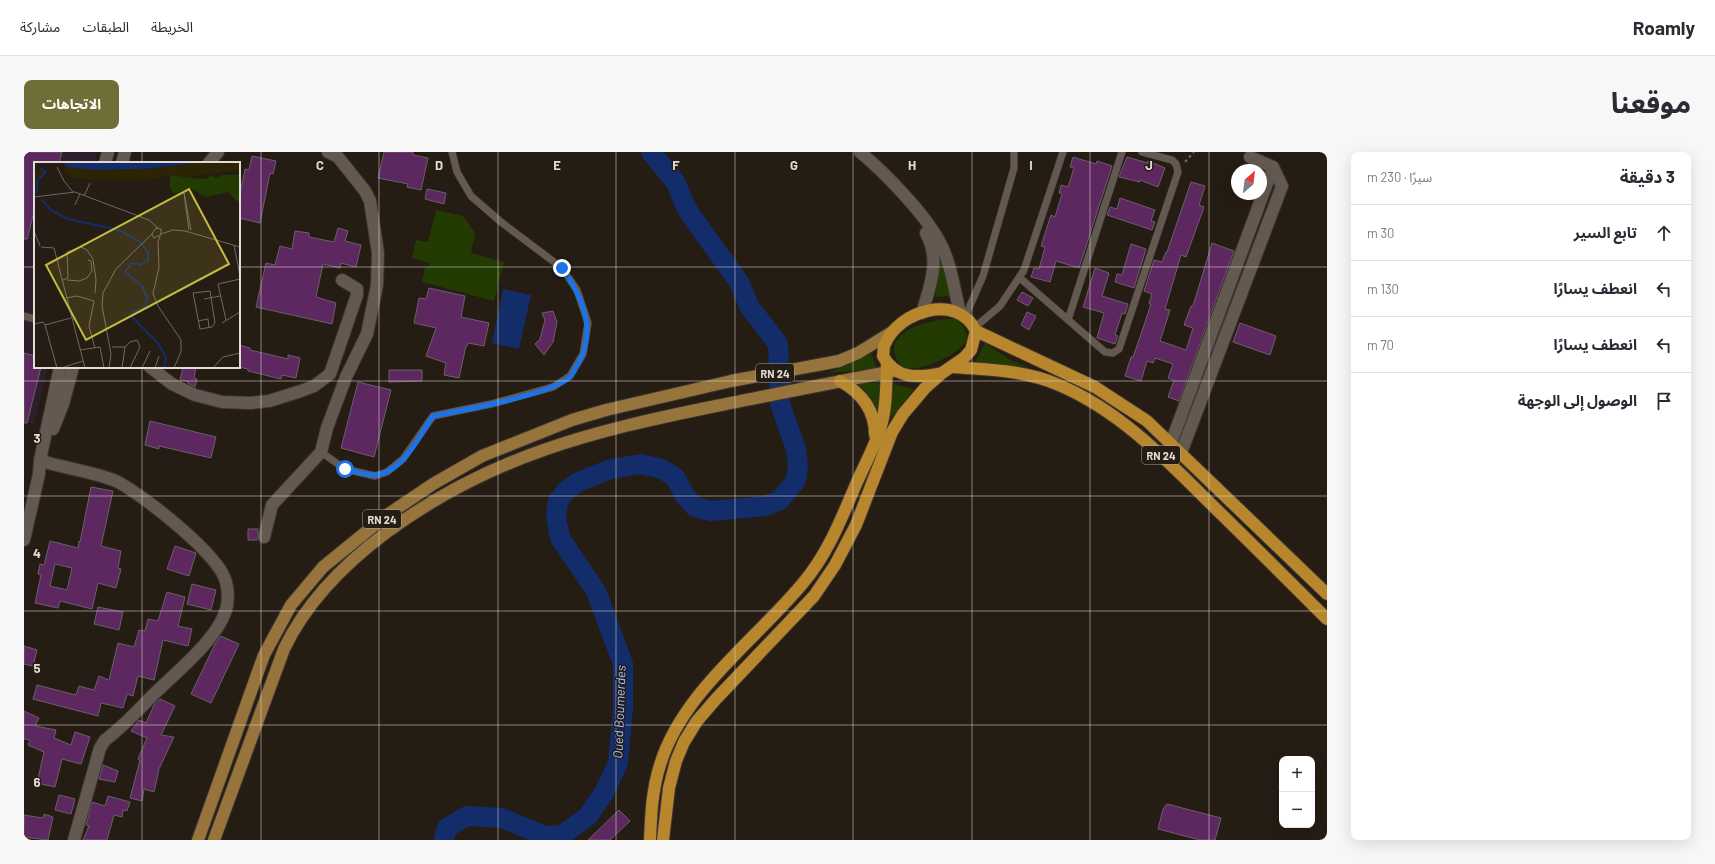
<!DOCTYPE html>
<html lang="ar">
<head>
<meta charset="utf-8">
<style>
  :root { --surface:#fff; --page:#f7f7f7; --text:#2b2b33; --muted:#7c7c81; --line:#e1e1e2; --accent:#6f6d38 }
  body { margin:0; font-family:Barlow,"Noto Sans Arabic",sans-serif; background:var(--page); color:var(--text); direction:rtl }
  .controls { position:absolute; right:12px; bottom:12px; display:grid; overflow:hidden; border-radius:8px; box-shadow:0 4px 16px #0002 }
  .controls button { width:36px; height:36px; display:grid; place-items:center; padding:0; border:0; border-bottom:1px solid var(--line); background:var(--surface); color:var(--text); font:20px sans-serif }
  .compass { position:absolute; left:1207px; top:12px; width:36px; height:36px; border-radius:50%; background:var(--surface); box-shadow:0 4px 16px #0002; rotate:28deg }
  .stop { position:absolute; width:12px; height:12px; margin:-9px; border:3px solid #1a73e8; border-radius:50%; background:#fff }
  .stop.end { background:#1a73e8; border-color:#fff; box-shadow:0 1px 4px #0008 }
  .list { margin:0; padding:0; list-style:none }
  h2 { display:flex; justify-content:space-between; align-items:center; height:52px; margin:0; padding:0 16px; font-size:17px }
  h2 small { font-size:13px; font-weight:400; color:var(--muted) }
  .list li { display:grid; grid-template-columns:26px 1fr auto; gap:12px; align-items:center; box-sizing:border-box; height:56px; padding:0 16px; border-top:1px solid var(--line) }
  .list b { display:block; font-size:15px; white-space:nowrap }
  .list em { font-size:13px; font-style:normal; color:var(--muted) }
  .icon { flex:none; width:22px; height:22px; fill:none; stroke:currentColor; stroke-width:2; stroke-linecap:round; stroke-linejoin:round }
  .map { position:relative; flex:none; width:1303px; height:688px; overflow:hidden; direction:ltr; border-radius:8px }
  header { display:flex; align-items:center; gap:24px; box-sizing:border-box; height:56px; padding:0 20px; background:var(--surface); border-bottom:1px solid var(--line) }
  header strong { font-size:19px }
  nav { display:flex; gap:22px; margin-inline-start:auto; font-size:14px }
  .intro { display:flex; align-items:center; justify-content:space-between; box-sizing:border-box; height:96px; padding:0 24px }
  h1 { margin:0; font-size:28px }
  .button { padding:10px 18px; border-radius:8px; background:var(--accent); color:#fff; font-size:14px; font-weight:700 }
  main { display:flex; gap:24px; padding:0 24px }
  aside { flex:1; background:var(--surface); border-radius:8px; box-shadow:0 4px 16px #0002 }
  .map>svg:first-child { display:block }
</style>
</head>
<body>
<header>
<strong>Roamly</strong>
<nav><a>الخريطة</a><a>الطبقات</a><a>مشاركة</a></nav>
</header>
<div class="intro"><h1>موقعنا</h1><a class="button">الاتجاهات</a></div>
<main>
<aside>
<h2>3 دقيقة<small>سيرًا · 230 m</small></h2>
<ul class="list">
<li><svg class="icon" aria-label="ahead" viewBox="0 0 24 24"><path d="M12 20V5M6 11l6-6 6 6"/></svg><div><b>تابع السير</b></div><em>30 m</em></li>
<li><svg class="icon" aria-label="left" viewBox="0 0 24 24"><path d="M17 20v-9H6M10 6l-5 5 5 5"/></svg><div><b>انعطف يسارًا</b></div><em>130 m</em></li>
<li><svg class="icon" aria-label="left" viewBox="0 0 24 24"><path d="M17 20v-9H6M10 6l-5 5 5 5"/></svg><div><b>انعطف يسارًا</b></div><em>70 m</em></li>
<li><svg class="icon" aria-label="arrive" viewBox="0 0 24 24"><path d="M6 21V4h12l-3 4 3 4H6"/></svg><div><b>الوصول إلى الوجهة</b></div></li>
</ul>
</aside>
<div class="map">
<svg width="1303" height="688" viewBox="0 0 1303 688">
  <rect width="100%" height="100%" fill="#251c14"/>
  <path fill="#2f1f2a" d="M0 0H73L70 11H11V215H24L10 272 0 269Z"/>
  <path fill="#223b00" d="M412 58 439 64 451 81 447 101 480 110 470 149 398 130 401 115H404L406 111 388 106 392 88 404 90Z
    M916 98 927 144 911 145 916 117Z
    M921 167H932C936 171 943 177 943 185 941 201 898 219 884 216 877 215 873 209 871 204 869 197 869 192 874 187 885 173 904 170 921 167Z
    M961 191 986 208 1004 215 951 210Z
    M847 201 853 217 803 221 829 211Z
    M858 230 855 266C850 251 845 239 831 231Z
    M870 232 890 237 865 269Z"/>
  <path fill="#132c6a" d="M479 137 507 143 495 197 468 191Z"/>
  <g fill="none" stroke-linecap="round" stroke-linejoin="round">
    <path stroke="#132c6a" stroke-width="20" d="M420 688 423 676 443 664 478 666 521 684 538 683 564 664 580 641 594 611 599 556V512L572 439 536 386 532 365 534 349 543 338 554 330 587 317 617 312 638 317 651 325 661 344 671 355 687 359 741 354 756 348 772 328 774 315 772 297 756 252 754 192 725 154 715 130 666 62 660 51 652 31 627 0"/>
  </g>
  <path fill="#5d2760" stroke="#6a606a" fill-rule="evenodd" d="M0 0H38L35 11H11V56L3 87H0Z
    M360 0H389V3L404 6 397 38 383 35 384 32 354 26Z
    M228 4 252 9 249 22 246 21 236 71 215 66 217 51H215V46L221 17 225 18Z
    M1049 5 1072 12 1073 9 1088 14 1055 116 1032 109 1026 130 1007 125 1010 116 1015 117 1021 95 1017 94 1027 63 1031 65 1038 42 1035 41 1037 33 1044 35 1050 16 1046 15Z
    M1103 5 1124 11V9L1141 16 1134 35 1116 28V30L1095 25Z
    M1167 30 1181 34 1175 53 1180 55 1162 105 1157 103 1141 157 1146 158 1136 189 1162 198 1169 176 1160 173 1167 154H1169L1188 91 1210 99 1155 249 1144 245 1150 228 1144 226 1149 212 1131 206 1129 211 1123 209 1117 229 1101 224 1107 205H1109L1116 185 1127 152H1125L1128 142 1120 139 1130 108 1138 110 1142 100H1143Z
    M403 37 422 41 420 52 401 47Z
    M1096 46 1131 58 1127 69 1131 70 1128 78 1083 63 1086 55 1093 57Z
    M314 76 324 79 321 89 337 93 332 115 317 111 316 116 299 112 292 145 312 151 308 172 232 155 242 111 251 113 256 94 268 97 271 79 285 81V85L310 90Z
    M1107 92 1122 97 1110 136 1091 130 1093 122 1098 123Z
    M1071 116 1085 121 1078 144 1104 152 1101 162 1098 161 1091 183 1094 184 1091 192 1073 186 1080 161 1059 155Z
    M405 136 441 144 437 165 465 171 460 194 444 191 443 194H442L435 226 420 223 422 211 402 204 412 176 390 171 395 146 402 147Z
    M998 140 1009 146 1004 154 993 148Z
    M529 159 533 170 529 190 520 203 511 192 516 187 521 168 518 161Z
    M1003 160 1012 164 1005 178 997 173Z
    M1216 171 1252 184 1246 203 1209 190Z
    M215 193 226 196V198L264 207V203L276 206 272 226 258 223 257 227 224 219V217L215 215Z
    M0 201 11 204V215H17L3 271H0Z
    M159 215H172L170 226 173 227 171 235 164 231V229L156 228Z
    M365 218H398V229L365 230Z
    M334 230 367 238 350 305 317 296Z
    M126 269 192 285 187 306 135 294V297L121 293Z
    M67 335 89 339 77 394 97 399 94 416 97 417 92 436 74 431 68 457 36 449 34 456 11 451 17 423 14 422 16 412 20 413 26 389 54 396 55 389 56 390ZM31 412 48 416 43 438 26 434Z
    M224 377H234L233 388H224Z
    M151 394 172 401 165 424 143 417Z
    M168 432 192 438 187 458 163 452Z
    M143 440 161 445 154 474 168 477 164 494 139 488 130 528 114 524 109 544 103 542 99 556 77 551 74 564 9 547 13 533 52 543 55 534 70 538 75 524 85 528 94 491 110 495 115 478 121 479 124 467 134 469Z
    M74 455 99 460 95 478 70 472Z
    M197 484 215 492 187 551 167 542 191 492Z
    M0 494 13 498 9 514 0 512Z
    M136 547 151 554 137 583 150 585 135 617 130 640 120 637 118 649 106 646 116 608 114 607 123 586 107 579 115 568 122 571 131 551Z
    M0 559 15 566 11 574 32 578 30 586 47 593 51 580 66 585 57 612 38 607 31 635 13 631 20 600 4 593 6 588 0 587Z
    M79 613 94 619 91 630 75 627Z
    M35 643 51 647 47 662 31 658Z
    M84 644 106 650 103 659 99 658 98 665 90 663 83 688H59L65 674 62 673 68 650 81 654Z
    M1143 652 1197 666 1191 688H1176L1134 677 1139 657Z
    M595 658 606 669 586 688H564Z
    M20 662 29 665 24 688 0 685V663L19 666Z"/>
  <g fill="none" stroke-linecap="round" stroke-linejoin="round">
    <defs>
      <path id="lane" d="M996 126 1081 200 1089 201 1095 197 1154 20 1152 12 1148 8 1118 0
        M0 164 11 167
        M941 165 959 124 990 16V0
        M1044 168 1098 0
        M950 176 976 154 1000 118 1039 0
        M297 300 321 317 351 324 363 320 379 307 409 264 467 252 529 235 546 224 559 202 564 171 553 138 538 116 477 70 447 44 433 20 428 0"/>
      <path id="street" d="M1226 5 1249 15
        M185 11 194 0
        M126 215 148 232 171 243 198 250 226 251 245 249 277 239 290 234 306 222 333 143V137L318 128
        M1147 291 1249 15 1258 34 1157 301
        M21 310C42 316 73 321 92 329 118 342 196 403 202 430 204 437 204 447 203 454 196 486 152 520 130 542 114 558 99 575 81 588L76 596 50 688
        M240 385 248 353 297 300 303 276 322 225 343 182 353 133 354 101 346 49 341 39 314 5 304 0"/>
      <path id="secondary" d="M836 0C861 21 898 59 914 87 927 109 930 137 936 161
        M81 11 84 0
        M98 11 101 0
        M898 161C906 134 917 108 902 81
        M29 277 39 252 49 215
        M0 388 15 322 16 308 36 215"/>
      <path id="primary" d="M174 688 240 503 267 453 299 415 363 363 409 332 458 304 548 268 582 258 707 229 815 209 834 201 868 180
        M190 688 260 497C283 449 320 412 363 380 466 304 569 279 692 254 752 242 811 230 870 219"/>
      <path id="highway" d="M952 179 1071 235 1123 269 1303 442
        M929 215C965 218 1001 218 1035 233 1096 259 1143 308 1189 354 1227 391 1265 429 1303 467
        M816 229C838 241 851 258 851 283
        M626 688C627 663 628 638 636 613 658 540 732 488 779 431 804 402 818 365 833 330 841 312 851 294 857 274 863 254 862 232 863 211
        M639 688 645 636 652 609 660 590 673 569 692 547 790 444 811 413 832 373 868 280 879 262 901 236 918 221 940 206 947 198 952 179C934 141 875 158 861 192 859 195 860 200 859 204 872 228 895 226 918 221"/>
    </defs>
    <use href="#lane" stroke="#3d3531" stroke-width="8"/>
    <use href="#street" stroke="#3d3531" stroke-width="14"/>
    <use href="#secondary" stroke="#3d3531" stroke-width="14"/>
    <use href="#primary" stroke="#3d3531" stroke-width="14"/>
    <use href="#highway" stroke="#3d3531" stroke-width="14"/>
    <path stroke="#736b64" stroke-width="2" stroke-dasharray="3 3" stroke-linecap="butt" d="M1161 10 1170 0"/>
    <use href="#lane" stroke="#645950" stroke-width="7"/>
    <use href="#street" stroke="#645950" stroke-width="12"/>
    <use href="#secondary" stroke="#645950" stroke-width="12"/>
    <use href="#primary" stroke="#96743b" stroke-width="12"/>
    <use href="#highway" stroke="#b7862d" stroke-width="12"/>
  </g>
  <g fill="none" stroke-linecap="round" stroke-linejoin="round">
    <path stroke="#1a73e8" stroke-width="5" d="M321 317C330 319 343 324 352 323 379 320 395 284 409 264 439 258 526 243 546 225 549 222 551 215 554 212 573 177 559 146 538 116"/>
  </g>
  <path fill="none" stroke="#e2dbd6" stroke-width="1" stroke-opacity="0.55" d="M118 0V11M237 0V688M355 0V688M474 0V688M592 0V688M711 0V688M829 0V688M948 0V688M1066 0V688M1185 0V688M0 115H11M215 115H1303M118 215V688M0 229H1303M0 344H1303M0 459H1303M0 573H1303"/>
  <g text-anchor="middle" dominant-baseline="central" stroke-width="3" stroke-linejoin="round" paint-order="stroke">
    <g fill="#251c14" stroke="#a9a29c" stroke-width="1">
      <rect x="732" y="212" width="38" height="18" rx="3"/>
      <rect x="1118" y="294" width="38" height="18" rx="3"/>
      <rect x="339" y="358" width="38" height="18" rx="3"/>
    </g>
    <g font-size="11" font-weight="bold" fill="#e2dbd6">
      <text x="751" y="221">RN 24</text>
      <text x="1137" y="303">RN 24</text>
      <text x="358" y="367">RN 24</text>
    </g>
    <g font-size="13" font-style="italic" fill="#a6c2fa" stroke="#251c14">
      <text transform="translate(595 560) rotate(-88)">Oued Boumerdes</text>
    </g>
  </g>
  <g transform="translate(10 10)">
    <rect width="206" height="206" fill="#251c14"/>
    <path d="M205 9 206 42 194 30 172 35 156 26 140 32 136 25V13L167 17 174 16 176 13 182 16 188 13H204Z" fill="#223b00"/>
    <path d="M206 0V8L155 15 136 13 113 18 41 17 30 11V8L32 5 92 8 155 1ZM6 6 11 11 0 20V11Z" fill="#2d2403"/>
    <path d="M30 0H172L110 7 61 8 32 5Z" fill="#132c6a"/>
    <path fill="none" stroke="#132c6a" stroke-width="2" d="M3 31V19L12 10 6 6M7 37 17 48 34 57 85 68 106 80 114 90V98L106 103 98 101 91 110 108 124 113 135 111 146 99 150 98 155 124 181 132 196 130 206"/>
    <path fill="none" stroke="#716862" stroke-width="1" d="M23 5 30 19 39 30M50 34 56 21M0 35 41 30 115 58 124 66M41 43 46 32M155 68 150 31 157 68M0 69 6 84M127 72 139 68 151 69 206 85M126 73 120 76 118 72 122 66 127 67V71L124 80 125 105 119 132 124 144 147 178V190L140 206M200 83 206 114M7 85 20 86 51 206M29 118 34 116 33 90 47 85 53 88 59 97 62 118 61 131M33 118 45 119 53 116 58 109 57 99 54 98M176 129 181 161 178 165 166 167 159 131ZM32 136 43 134 60 139 55 164 61 186M170 137 186 134M192 158 184 122 206 117M164 159 174 157 175 166M188 161 206 150M0 162 9 160 11 163 23 206M11 163 37 156M78 185H91M46 188 66 185 70 206M27 206 49 199M75 206 77 192 68 144 69 131 82 107 118 72M88 206 91 185 96 180 103 178 106 185 96 206M108 206 116 189M121 206 125 194M179 206 189 195 206 191"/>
    <path fill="#c3bd3f" fill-opacity="0.15" stroke="#c3bd3f" stroke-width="2" d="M155 27 195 102 52 178 12 103Z"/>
    <rect width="206" height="206" fill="none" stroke="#e2dbd6" stroke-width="2"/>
  </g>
  <g font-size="13" text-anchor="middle" font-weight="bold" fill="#e2dbd6" stroke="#251c14" stroke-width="3" stroke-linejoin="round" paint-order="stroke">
    <text x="296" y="18">C</text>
    <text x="415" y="18">D</text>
    <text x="533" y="18">E</text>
    <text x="652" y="18">F</text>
    <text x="770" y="18">G</text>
    <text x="888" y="18">H</text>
    <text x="1007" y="18">I</text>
    <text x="1125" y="18">J</text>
    <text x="13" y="291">3</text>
    <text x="13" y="406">4</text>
    <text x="13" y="521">5</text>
    <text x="13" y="635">6</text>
  </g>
</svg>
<div class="controls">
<button>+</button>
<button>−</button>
</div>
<svg class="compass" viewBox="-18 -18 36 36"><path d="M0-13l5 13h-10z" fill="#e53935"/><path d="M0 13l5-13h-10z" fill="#7c7c81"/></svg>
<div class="stop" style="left:321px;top:317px"></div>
<div class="stop end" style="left:538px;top:116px"></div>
</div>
</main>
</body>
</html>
